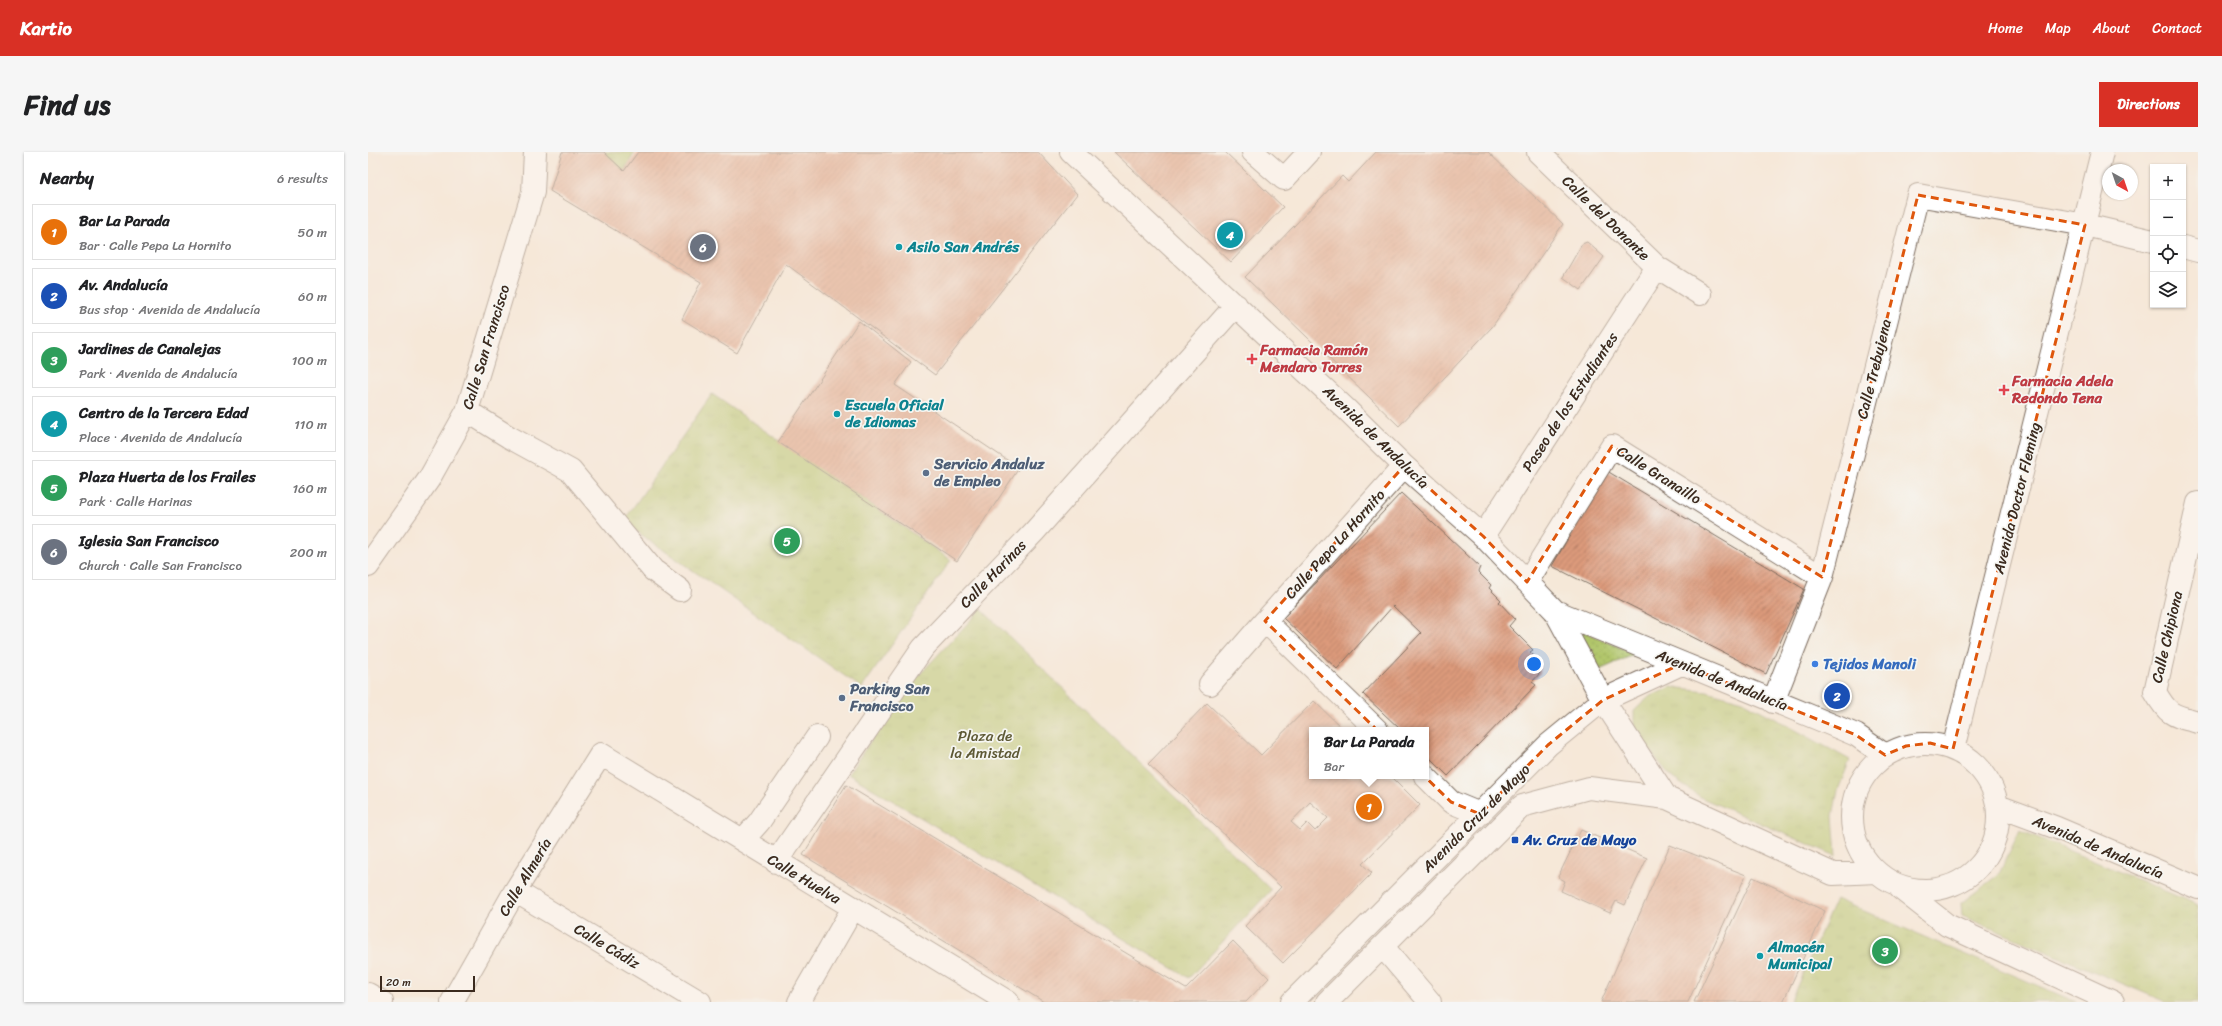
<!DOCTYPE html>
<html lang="en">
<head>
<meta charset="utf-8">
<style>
  :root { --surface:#fff; --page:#f6f6f6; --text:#202124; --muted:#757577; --line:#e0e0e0; --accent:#d93025 }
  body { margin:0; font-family:Sriracha,sans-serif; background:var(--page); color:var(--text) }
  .controls { position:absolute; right:12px; top:12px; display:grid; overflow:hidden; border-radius:0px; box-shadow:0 1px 3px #0004 }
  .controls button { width:36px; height:36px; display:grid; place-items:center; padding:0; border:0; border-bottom:1px solid var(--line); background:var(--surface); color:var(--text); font:20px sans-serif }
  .compass { position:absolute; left:1734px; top:12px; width:36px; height:36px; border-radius:50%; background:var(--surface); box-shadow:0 1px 3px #0004; rotate:140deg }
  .scale { position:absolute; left:12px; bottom:10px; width:95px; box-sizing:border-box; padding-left:4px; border:2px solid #3b2a1e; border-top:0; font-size:11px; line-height:14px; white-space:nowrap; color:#3b2a1e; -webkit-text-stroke:3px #f6f6f2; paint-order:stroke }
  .you { position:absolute; left:1166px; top:512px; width:14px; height:14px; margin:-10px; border:3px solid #fff; border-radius:50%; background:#1a73e8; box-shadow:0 0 0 6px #1a73e833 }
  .badge { display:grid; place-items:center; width:26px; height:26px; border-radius:50%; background:var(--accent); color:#fff; font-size:13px; font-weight:700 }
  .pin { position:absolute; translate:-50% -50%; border:2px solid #fff; box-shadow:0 1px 4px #0006 }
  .popup { position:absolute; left:941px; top:575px; width:120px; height:52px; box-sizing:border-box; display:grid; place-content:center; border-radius:0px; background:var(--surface); filter:drop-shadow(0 1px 3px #0005); font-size:13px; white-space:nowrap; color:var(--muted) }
  .popup b { font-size:15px; color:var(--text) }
  .popup::after { content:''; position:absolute; left:50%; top:100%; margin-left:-8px; border:8px solid transparent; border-top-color:var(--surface) }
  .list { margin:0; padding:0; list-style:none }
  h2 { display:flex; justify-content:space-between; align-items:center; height:52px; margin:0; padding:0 16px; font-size:17px }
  h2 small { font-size:13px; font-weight:400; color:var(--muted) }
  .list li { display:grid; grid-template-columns:26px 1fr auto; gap:12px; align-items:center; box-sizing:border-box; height:56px; margin:0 8px 8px; padding:0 8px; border:1px solid var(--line); border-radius:0px }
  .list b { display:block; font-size:15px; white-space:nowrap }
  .list p { margin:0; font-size:13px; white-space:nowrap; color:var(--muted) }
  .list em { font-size:13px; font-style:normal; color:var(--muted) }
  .icon { flex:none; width:22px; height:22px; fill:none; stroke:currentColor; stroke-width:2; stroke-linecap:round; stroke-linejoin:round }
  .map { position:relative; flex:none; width:1830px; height:850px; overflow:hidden; border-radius:0px }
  header { display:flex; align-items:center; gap:24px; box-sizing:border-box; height:56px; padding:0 20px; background:var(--accent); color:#fff }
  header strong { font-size:19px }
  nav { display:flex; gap:22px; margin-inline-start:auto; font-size:14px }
  .intro { display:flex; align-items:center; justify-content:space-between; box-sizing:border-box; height:96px; padding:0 24px }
  h1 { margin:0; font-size:28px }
  .button { padding:10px 18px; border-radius:0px; background:var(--accent); color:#fff; font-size:14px; font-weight:700 }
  main { display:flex; gap:24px; padding:0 24px }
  aside { flex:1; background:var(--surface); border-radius:0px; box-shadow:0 1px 3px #0004 }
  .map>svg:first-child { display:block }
</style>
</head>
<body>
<header>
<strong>Kartio</strong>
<nav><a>Home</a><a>Map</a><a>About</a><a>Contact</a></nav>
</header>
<div class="intro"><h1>Find us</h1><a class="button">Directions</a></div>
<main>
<aside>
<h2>Nearby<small>6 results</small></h2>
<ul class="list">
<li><span class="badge" style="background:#e8710a">1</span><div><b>Bar La Parada</b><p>Bar · Calle Pepa La Hornito</p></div><em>50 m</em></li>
<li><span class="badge" style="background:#1a4fb4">2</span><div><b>Av. Andalucía</b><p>Bus stop · Avenida de Andalucía</p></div><em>60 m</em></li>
<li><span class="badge" style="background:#2e9e5b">3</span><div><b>Jardines de Canalejas</b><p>Park · Avenida de Andalucía</p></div><em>100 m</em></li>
<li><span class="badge" style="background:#0f9aa8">4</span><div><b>Centro de la Tercera Edad</b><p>Place · Avenida de Andalucía</p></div><em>110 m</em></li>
<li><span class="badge" style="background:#2e9e5b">5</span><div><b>Plaza Huerta de los Frailes</b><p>Park · Calle Harinas</p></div><em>160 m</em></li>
<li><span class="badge" style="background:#6b7280">6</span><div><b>Iglesia San Francisco</b><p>Church · Calle San Francisco</p></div><em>200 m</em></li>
</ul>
</aside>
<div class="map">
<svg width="1830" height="850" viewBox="0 0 1830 850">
  <defs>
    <pattern id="grass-tufts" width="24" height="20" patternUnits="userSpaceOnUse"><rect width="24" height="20" fill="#b1c66a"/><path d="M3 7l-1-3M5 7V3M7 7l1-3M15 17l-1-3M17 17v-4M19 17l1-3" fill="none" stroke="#99aa5b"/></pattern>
    <pattern id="garden-dots" width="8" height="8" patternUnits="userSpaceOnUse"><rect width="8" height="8" fill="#b1c66a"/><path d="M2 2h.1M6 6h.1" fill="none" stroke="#99aa5b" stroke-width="1.8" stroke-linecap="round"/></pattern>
    <pattern id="building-hatch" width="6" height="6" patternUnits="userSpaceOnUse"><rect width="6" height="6" fill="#dc9a7c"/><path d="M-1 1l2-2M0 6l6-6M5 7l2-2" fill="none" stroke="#b47e65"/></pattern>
  </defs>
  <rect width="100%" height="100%" fill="#f6f6f2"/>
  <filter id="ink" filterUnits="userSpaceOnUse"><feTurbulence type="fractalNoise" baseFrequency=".025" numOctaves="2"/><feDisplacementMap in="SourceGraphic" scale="8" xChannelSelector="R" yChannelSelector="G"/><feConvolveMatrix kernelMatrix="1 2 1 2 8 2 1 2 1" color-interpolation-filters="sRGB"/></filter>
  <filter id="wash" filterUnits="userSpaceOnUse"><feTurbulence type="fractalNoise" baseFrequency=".012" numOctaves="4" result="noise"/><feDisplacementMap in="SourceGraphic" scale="16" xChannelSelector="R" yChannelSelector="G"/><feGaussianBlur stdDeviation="0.9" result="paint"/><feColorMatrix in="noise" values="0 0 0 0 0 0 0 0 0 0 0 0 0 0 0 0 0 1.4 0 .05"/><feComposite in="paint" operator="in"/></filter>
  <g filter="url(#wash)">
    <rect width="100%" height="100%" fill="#f5e8d8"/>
    <path fill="url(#grass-tufts)" stroke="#767844" d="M236 0H267L256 19Z
      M344 242 583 408 494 536 255 370Z
      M613 457 903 738 821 826 480 622 539 536Z
      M1303 535 1339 539 1375 549 1482 608 1470 638 1465 664 1468 704 1334 646 1303 625 1266 579V559L1281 545Z
      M1652 678 1830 753V850H1798L1594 764 1593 751 1631 722Z
      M1468 747 1708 850H1422Z"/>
    <path fill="url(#garden-dots)" stroke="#767844" d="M1204 474 1267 502 1229 519Z"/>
    <g id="blocks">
      <path fill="url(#building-hatch)" fill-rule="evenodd" d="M194 0H236L256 19 270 0H670L709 42 567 223 418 112 369 201 314 167 333 130 182 39Z
        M746 0H857L915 55 863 110Z
        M1008 0H1120L1195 72 1124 175 1031 274 877 125 974 24 980 30Z
        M1219 90 1236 105 1213 138 1195 125 1214 92Z
        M491 169 543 210 527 233 651 316 589 409 410 290Z
        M1239 319 1436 437 1398 522 1184 414Z
        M1033 341 1112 415 1110 420 1123 433 1121 436 1133 448 1131 450 1147 467 1141 474 1165 498 1162 500 1173 511 1172 521 1164 530 1168 533 1080 624 1058 602V578H1033L995 542 1053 481 1025 454 969 517 915 466Z
        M946 549 976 578H944V624H1023L1052 653 994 712 1004 721 915 811 877 774 913 735 780 612 839 551 893 603ZM942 650 960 666 947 679 939 671 932 678 923 670Z
        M478 633 818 837 865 789 901 826 878 850H676L435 703Z
        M1213 678 1279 706 1257 753 1248 749 1242 761 1193 739 1197 729 1190 725Z
        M1302 693 1378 723 1320 850H1233Z
        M1385 725 1457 759 1415 850H1326Z"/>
    </g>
  </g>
  <g filter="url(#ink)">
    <use href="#blocks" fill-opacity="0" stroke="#7c6c5f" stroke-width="1"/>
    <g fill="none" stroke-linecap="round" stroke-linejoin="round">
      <defs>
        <path id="minor" d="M703 0 978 257 1036 314 1115 384 1187 459 1235 548 1299 646
          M885 0 916 27 941 0
          M1170 0 1289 115 1332 142
          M1815 95 1830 99
          M99 259 141 285 203 319 285 418 312 438
          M1830 351 1787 540C1801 564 1804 563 1830 570
          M1115 384 1289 115
          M0 414 61 327 99 259 165 40 167 0
          M1159 430 1244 294 1454 425
          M1187 459 1450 567 1488 583 1517 603
          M842 532 897 469
          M1405 550 1454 425 1550 43 1717 73 1785 89
          M1009 578 897 469 1036 314
          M1484 665a73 73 0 1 1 146 0a73 73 0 1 1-146 0Z
          M1585 597 1734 0
          M1057 624 1083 650 1112 662
          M1630 654 1689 676 1830 736
          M375 688 391 670 449 585
          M408 710 555 496 666 380 868 153
          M1532 736 1579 773 1745 850
          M147 739 332 850
          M1015 795 1062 850
          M0 842 14 850
          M84 850 147 739 233 602 640 850
          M431 850 485 756
          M924 850 1180 593 1235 548 1313 512
          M959 850 1154 654 1221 636 1299 646 1465 722 1509 720"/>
      </defs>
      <use href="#minor" stroke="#7c6c5f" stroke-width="24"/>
      <use href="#minor" stroke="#fff" stroke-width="22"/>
    </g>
  </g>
  <path d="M0 0H1830V850H0ZM1550 43 1717 73 1585 597 1562 591 1538 594 1517 603 1488 583 1313 512 1235 548 1180 593 1112 662 1083 650 897 469 1036 314 1115 384 1159 430 1244 294 1454 425Z" fill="#f5e8d8" fill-opacity=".55" fill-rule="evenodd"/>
  <path fill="none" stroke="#df570d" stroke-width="3" stroke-dasharray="8 5" stroke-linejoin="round" d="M1550 43 1717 73 1585 597 1562 591 1538 594 1517 603 1488 583 1313 512 1235 548 1180 593 1112 662 1083 650 897 469 1036 314 1115 384 1159 430 1244 294 1454 425Z"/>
  <g fill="#0f9aa8" stroke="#f6f6f2" stroke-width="1.5">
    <circle cx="531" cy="95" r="4"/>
    <circle cx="469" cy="262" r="4"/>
    <circle cx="1392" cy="804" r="4"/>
  </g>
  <g fill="#e0444e" stroke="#f6f6f2" stroke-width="1.5">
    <path d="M882 201h4v4h4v4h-4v4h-4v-4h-4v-4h4z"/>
    <path d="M1634 232h4v4h4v4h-4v4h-4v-4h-4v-4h4z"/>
  </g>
  <g fill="#5c6f8a" stroke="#f6f6f2" stroke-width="1.5">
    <circle cx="558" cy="321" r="4"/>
    <circle cx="474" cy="546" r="4"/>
  </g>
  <circle fill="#3f7fe0" stroke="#f6f6f2" stroke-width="1.5" cx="1447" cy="512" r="4"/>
  <rect fill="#1a4fb4" stroke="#f6f6f2" stroke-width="1.5" x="1143" y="684" width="8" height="8" rx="2"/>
  <g text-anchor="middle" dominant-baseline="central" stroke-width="3.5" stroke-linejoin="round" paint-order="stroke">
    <g font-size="15" fill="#3b2a1e" stroke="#f6f6f2">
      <text transform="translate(1238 66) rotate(44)">Calle del Donante</text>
      <text transform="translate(118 195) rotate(-73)">Calle San Francisco</text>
      <text transform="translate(1506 217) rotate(-76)">Calle Trebujena</text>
      <text transform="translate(1202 250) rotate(-57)">Paseo de los Estudiantes</text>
      <text transform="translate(1008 285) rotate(44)">Avenida de Andalucía</text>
      <text transform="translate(1291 323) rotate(32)">Calle Granaillo</text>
      <text transform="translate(1649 346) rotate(-76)">Avenida Doctor Fleming</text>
      <text transform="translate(967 392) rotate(-48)">Calle Pepa La Hornito</text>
      <text transform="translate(625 422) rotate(-46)">Calle Harinas</text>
      <text transform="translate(1799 485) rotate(-77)">Calle Chipiona</text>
      <text transform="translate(1354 528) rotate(22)">Avenida de Andalucía</text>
      <text transform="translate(1108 666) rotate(-45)">Avenida Cruz de Mayo</text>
      <text transform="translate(1730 695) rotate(23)">Avenida de Andalucía</text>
      <text transform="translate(157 725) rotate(-59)">Calle Almería</text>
      <text transform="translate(436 727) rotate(31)">Calle Huelva</text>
      <text transform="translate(239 794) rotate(31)">Calle Cádiz</text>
    </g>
    <g font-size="15" font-weight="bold" fill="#0d838f" stroke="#f6f6f2" text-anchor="start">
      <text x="539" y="95">Asilo San Andrés</text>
      <text x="477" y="253">Escuela Oficial<tspan x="477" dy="17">de Idiomas</tspan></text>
      <text x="1400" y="795">Almacén<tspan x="1400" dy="17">Municipal</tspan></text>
    </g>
    <g font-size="15" font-weight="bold" fill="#be3a42" stroke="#f6f6f2" text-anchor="start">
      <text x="892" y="198">Farmacia Ramón<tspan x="892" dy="17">Mendaro Torres</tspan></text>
      <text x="1644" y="229">Farmacia Adela<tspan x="1644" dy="17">Redondo Tena</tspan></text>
    </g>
    <g font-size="15" font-weight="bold" fill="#4e5e75" stroke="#f6f6f2" text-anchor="start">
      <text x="566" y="312">Servicio Andaluz<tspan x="566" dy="17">de Empleo</tspan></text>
      <text x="482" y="537">Parking San<tspan x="482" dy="17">Francisco</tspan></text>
    </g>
    <g font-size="15" font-weight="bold" fill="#366cbe" stroke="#f6f6f2" text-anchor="start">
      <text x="1455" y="512">Tejidos Manoli</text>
    </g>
    <g font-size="15" fill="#5e5935" stroke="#f6f6f2">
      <text x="617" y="584">Plaza de<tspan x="617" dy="17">la Amistad</tspan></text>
    </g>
    <g font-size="15" font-weight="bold" fill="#164399" stroke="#f6f6f2" text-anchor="start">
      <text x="1155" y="688">Av. Cruz de Mayo</text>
    </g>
  </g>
</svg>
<div class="controls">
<button>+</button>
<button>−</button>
<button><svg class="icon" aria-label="locate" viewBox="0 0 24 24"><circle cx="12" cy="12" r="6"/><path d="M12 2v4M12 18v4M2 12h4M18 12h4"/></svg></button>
<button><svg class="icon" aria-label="layers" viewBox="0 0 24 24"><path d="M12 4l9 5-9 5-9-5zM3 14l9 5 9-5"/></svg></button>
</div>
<svg class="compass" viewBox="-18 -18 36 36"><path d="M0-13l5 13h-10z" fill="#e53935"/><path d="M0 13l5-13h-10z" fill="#757577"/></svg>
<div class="scale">20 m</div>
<div class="you"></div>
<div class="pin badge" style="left:1001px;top:655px;background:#e8710a">1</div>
<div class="popup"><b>Bar La Parada</b>Bar</div>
<div class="pin badge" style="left:1469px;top:544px;background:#1a4fb4">2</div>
<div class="pin badge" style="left:1517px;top:799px;background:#2e9e5b">3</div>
<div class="pin badge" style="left:862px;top:83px;background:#0f9aa8">4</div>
<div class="pin badge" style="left:419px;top:389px;background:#2e9e5b">5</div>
<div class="pin badge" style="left:335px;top:95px;background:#6b7280">6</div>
</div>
</main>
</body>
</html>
